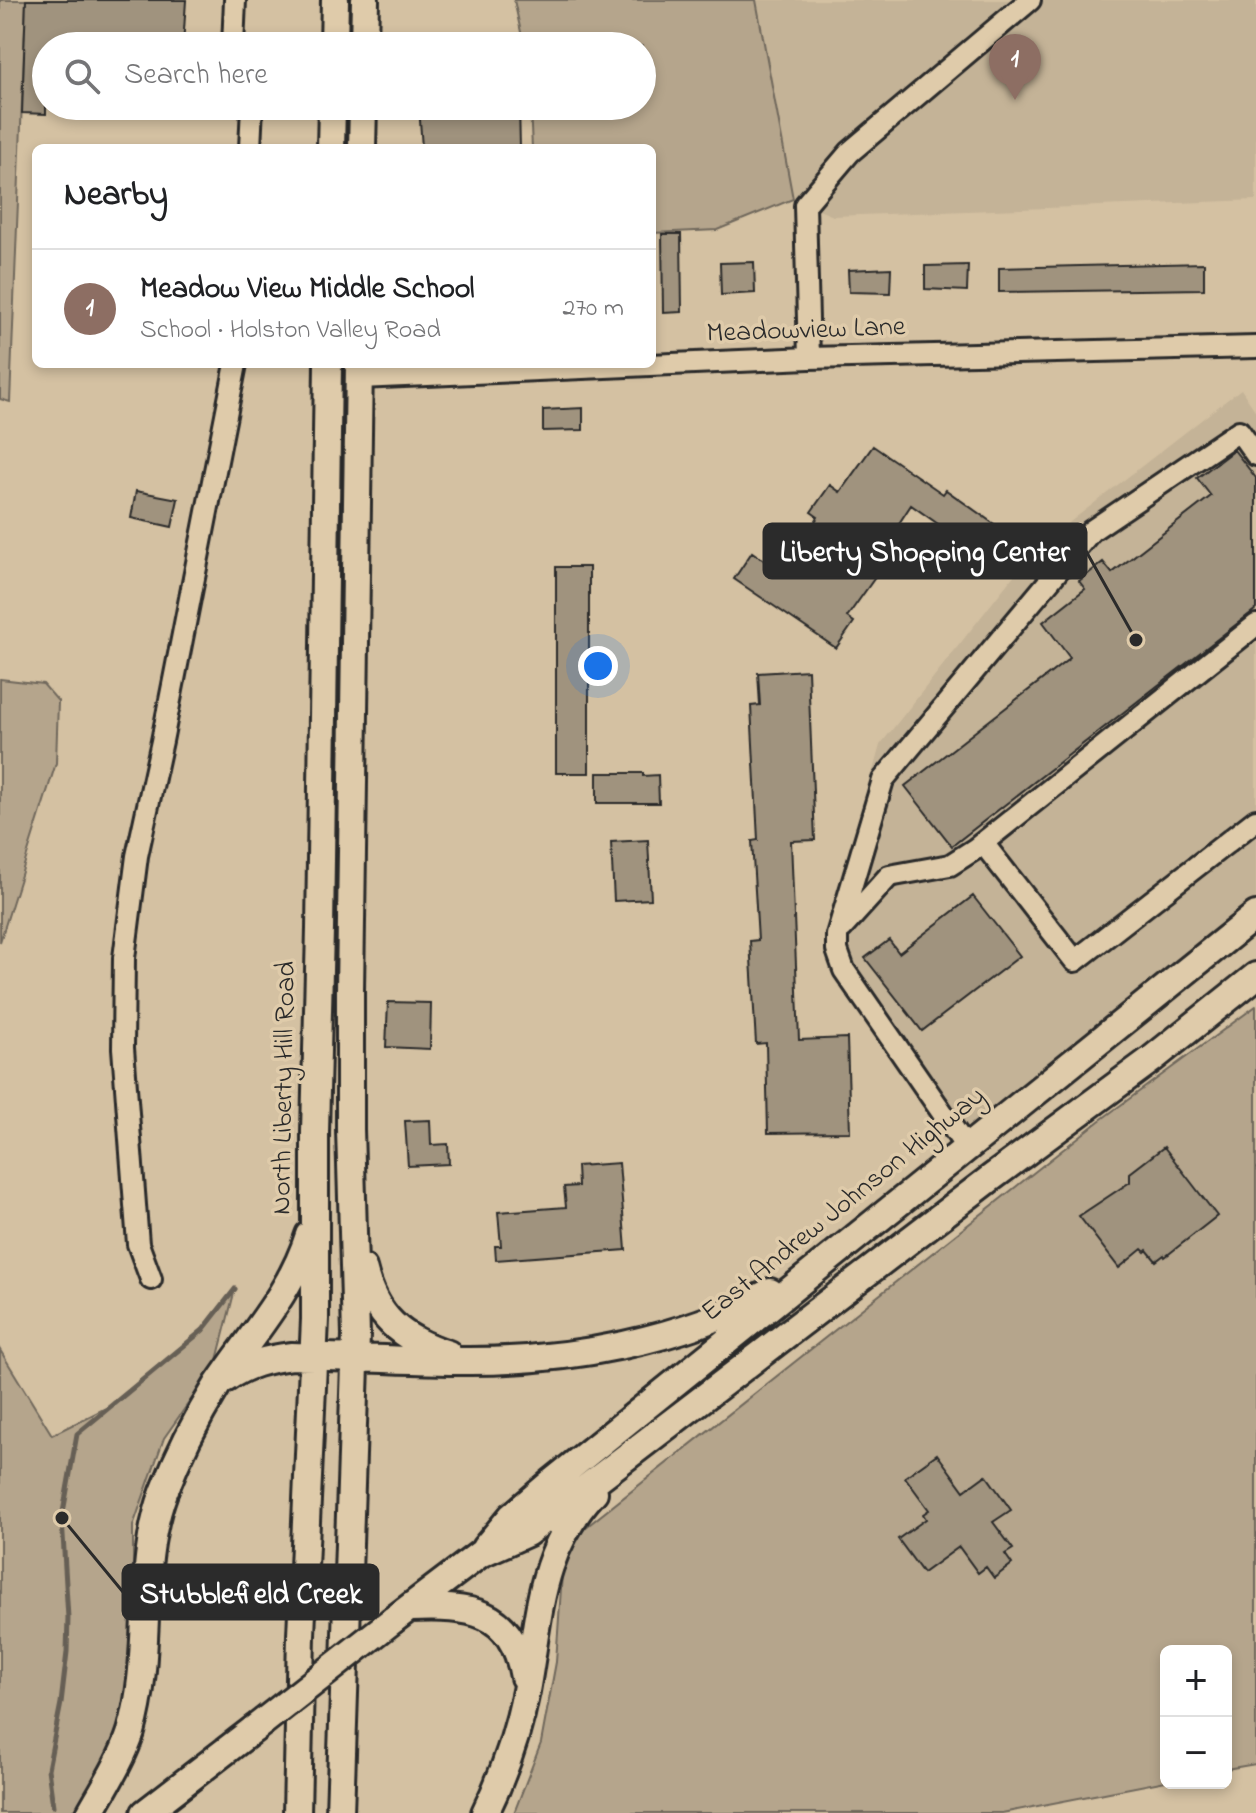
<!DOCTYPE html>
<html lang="en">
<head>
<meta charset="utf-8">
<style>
  :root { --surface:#fff; --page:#f6f6f6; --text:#202124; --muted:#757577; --line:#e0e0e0; --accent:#d1495b }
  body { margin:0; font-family:"Indie Flower",sans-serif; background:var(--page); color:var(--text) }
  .controls { position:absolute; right:24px; bottom:24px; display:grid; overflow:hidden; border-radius:12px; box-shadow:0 4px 12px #0003 }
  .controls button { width:72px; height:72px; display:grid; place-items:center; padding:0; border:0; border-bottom:2px solid var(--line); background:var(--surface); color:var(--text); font:40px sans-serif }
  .you { position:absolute; left:598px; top:666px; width:28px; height:28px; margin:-20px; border:6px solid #fff; border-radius:50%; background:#1a73e8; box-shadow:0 0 0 12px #1a73e833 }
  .badge { display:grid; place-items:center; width:52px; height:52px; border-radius:50%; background:var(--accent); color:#fff; font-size:26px; font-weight:700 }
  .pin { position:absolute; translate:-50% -66px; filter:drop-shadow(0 2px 4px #0008) }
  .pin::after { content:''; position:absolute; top:42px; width:28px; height:24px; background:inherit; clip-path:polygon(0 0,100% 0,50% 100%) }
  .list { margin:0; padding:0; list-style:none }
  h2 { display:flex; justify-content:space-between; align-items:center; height:104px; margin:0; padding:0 32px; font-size:34px }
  h2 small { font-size:26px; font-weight:400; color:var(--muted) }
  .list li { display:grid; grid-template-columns:52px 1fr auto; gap:24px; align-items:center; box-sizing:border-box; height:120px; padding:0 32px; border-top:2px solid var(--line) }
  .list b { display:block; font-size:30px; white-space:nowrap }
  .list p { margin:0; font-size:26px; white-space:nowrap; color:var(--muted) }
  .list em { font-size:26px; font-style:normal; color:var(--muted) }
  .icon { flex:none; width:44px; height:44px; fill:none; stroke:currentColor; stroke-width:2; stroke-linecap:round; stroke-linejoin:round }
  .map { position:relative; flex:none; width:1256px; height:1813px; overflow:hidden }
  .search { position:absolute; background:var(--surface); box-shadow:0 4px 12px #0003; left:32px; top:32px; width:624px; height:88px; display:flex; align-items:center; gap:20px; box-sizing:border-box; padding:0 28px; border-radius:44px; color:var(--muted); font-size:30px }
  .panel { position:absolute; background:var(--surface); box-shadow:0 4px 12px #0003; left:32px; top:144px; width:624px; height:224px; border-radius:12px }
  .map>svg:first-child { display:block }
</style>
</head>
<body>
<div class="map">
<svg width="1256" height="1813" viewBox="0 0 1256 1813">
  <rect width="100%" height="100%" fill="#d4c1a2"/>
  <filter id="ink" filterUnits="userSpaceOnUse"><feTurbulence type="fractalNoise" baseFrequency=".0125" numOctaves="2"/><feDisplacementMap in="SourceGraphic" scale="16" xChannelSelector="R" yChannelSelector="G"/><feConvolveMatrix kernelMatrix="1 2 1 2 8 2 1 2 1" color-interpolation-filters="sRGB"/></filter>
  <g filter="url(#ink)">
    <path fill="#c4b397" d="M756 0H1256V200L833 216 793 199Z
      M1241 389 1256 412V916L966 1147 832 973 827 939 880 745 1034 550Z"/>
    <path fill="#b5a58c" stroke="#70685c" stroke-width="2" d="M0 0H26L10 402 0 399Z
      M514 0H756L793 199 717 230 652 233V148H532L530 106H642V46H524Z
      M0 679 43 684 58 701 56 763 0 942Z
      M1256 1006V1764L1226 1769V1651H1166V1781L1002 1813H514L541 1743 556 1662 563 1559 585 1528 1099 1121Z
      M235 1289 216 1364 164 1438 133 1526V1632L125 1696 115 1740 84 1800 71 1813H0V1350L52 1435 118 1402 203 1330Z"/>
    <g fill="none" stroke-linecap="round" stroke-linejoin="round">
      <path stroke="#665f54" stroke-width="5" d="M53 1806 48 1769 61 1703 67 1652 68 1618 62 1518 77 1434 203 1330 235 1289"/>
    </g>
    <path fill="#a0937e" stroke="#2b2b2b" stroke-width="2" d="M26 0H186L183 46H46V114L22 113Z
      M419 106H519L520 148H422Z
      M662 234H681L682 312 663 313Z
      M754 262 755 293 721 295 720 263Z
      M1204 263V289L999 292V268Z
      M968 265 967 291 925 289V266Z
      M891 268 890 293 849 292 848 270Z
      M583 408V430L543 431V410Z
      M873 446 943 494 946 490 1011 536 992 562 911 505 868 571 876 576 847 617 854 622 836 648 734 579 752 552 781 572 818 517 811 512 830 485 840 492Z
      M1234 450 1256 478V609L952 846 905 786 1070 658 1043 622 1085 589 1079 581 1103 562 1112 573 1211 496 1197 478Z
      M136 491 178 499 172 527 131 518Z
      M556 567H589V773H556Z
      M808 670 815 840 791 841 799 1040 847 1038 850 1132 768 1133 766 1043 756 1044 750 941 758 940 752 841 758 840 751 706 760 705 758 673Z
      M597 773H643V776L658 775 659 803H597Z
      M648 840 651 899 614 901 611 842Z
      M973 896 1020 956 922 1031 865 958 889 940 899 953Z
      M388 1002 431 1003 430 1049 386 1047Z
      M430 1120 431 1145 448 1144 449 1164 408 1166 405 1121Z
      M1164 1147 1217 1216 1165 1257 1164 1255 1156 1261 1147 1250 1145 1252 1142 1249 1119 1268 1079 1216 1130 1182V1173Z
      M619 1163 626 1250 496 1260 495 1246H501L498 1212 566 1207 564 1187 578 1186 577 1166Z
      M937 1454 964 1491 986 1475 1011 1510 993 1522 1013 1549 1005 1554 1012 1564 994 1578 986 1567 978 1573 959 1547 923 1573 898 1539 926 1519 923 1514 929 1510 905 1477Z"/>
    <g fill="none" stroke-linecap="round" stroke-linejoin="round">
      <defs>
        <path id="minor" d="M233 46 235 0
          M250 148 252 106
          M809 358 805 205 850 152 1030 0
          M359 378 809 358 1256 347
          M983 843 1075 961 1256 820
          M842 928 889 876 950 865 975 849 1256 625
          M966 1147 844 970 837 950V935L883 780 1091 531 1239 431 1256 455
          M151 1279 138 1244 123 1048 124 958 137 856 162 741 236 364"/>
        <path id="major" d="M334 46 335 0
          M364 46 365 0
          M331 148 332 106
          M362 148 363 106
          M363 1268C375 1317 401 1339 448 1354
          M225 1379C246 1364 267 1359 292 1356 351 1357 410 1361 469 1361 570 1361 681 1341 770 1292
          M485 1548 511 1517 552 1482 1256 915
          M410 1608C469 1606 512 1608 524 1677
          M393 1620 480 1554 527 1533 991 1178 1152 1059 1256 976
          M90 1813C104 1788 122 1760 131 1732 154 1654 135 1569 164 1492 178 1455 197 1418 218 1384 251 1335 291 1293 309 1235
          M145 1813 254 1729
          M297 1813 301 1635 315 1319V1132L320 929 328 364
          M340 1813 356 1335 350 1129V991L359 364
          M485 1813C504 1774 518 1734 526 1691 540 1616 538 1552 594 1492"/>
      </defs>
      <use href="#minor" stroke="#2b2b2b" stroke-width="26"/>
      <use href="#major" stroke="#2b2b2b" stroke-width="32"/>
      <use href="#minor" stroke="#dfcbaa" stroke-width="20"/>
      <use href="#major" stroke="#dfcbaa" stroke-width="26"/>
      <defs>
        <path id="major-bridge" d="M254 1729 393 1620"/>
      </defs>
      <use href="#major-bridge" stroke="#2b2b2b" stroke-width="32" stroke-linecap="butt"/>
      <use href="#major-bridge" stroke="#dfcbaa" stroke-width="26"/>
    </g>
  </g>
  <g text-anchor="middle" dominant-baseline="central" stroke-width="7" stroke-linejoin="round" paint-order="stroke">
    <g font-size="28" fill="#2b2b2b" stroke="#dfcbaa">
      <text transform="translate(806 331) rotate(-2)">Meadowview Lane</text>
      <text transform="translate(285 1088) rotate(-89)">North Liberty Hill Road</text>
      <text transform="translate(844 1205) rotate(-39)">East Andrew Johnson Highway</text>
    </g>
  </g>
  <path fill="none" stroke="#2b2b2b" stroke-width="3" d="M1136 640L1086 551M62 1518L123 1592"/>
  <g fill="#2b2b2b" stroke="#dfcbaa" stroke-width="3">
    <circle cx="1136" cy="640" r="8"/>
    <circle cx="62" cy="1518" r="8"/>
  </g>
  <g fill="#2b2b2b" stroke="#2b2b2b" stroke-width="3">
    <rect x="764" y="524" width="322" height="54" rx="8"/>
    <rect x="123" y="1565" width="255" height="54" rx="8"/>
  </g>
  <g font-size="30" text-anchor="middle" font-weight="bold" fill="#fff">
    <text x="925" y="561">Liberty Shopping Center</text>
    <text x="251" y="1603">Stubblefield Creek</text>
  </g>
</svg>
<div class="controls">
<button>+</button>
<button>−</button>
</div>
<div class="you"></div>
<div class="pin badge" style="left:1015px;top:100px;background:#8d6e63">1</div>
<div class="search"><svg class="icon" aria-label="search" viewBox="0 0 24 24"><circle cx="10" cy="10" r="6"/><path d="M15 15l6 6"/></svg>Search here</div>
<section class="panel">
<h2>Nearby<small></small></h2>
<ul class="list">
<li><span class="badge" style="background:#8d6e63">1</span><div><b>Meadow View Middle School</b><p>School · Holston Valley Road</p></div><em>270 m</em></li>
</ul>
</section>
</div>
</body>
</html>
